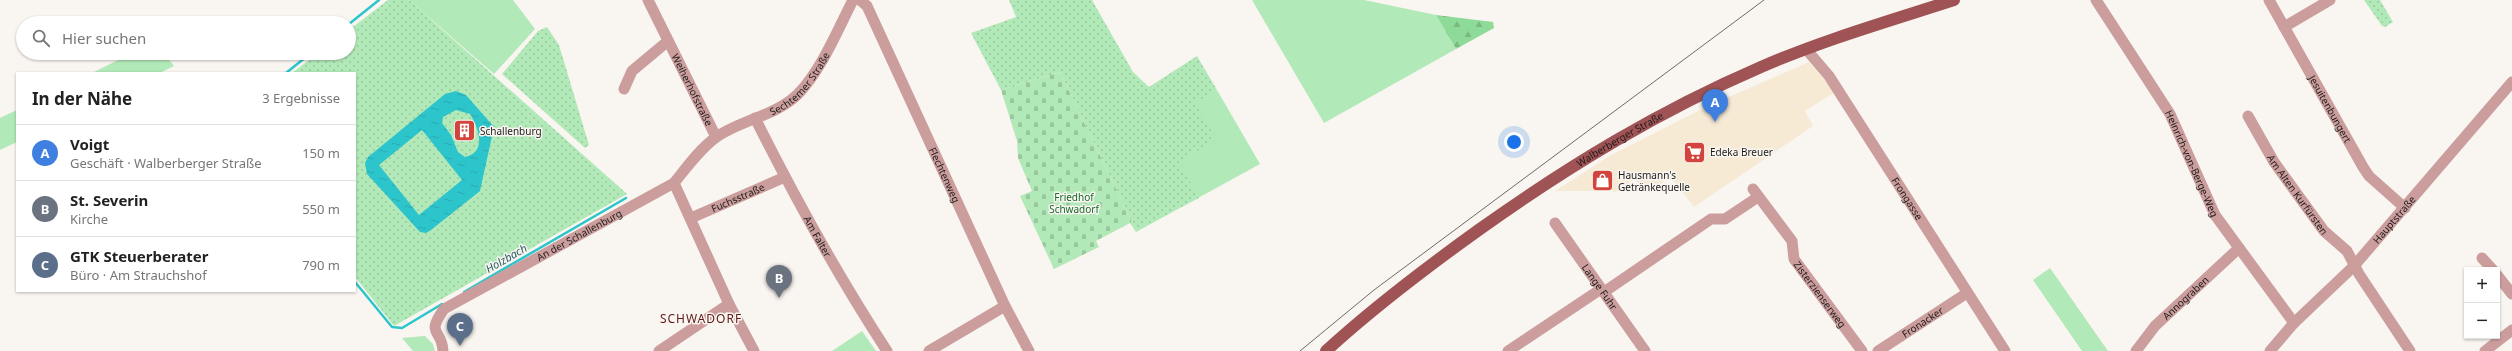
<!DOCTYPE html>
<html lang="de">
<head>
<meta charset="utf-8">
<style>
  :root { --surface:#fff; --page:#f2f2f2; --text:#222; --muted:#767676; --line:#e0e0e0; --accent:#7c3aed }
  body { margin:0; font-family:"Noto Sans",sans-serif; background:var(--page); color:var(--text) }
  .controls { position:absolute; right:12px; bottom:12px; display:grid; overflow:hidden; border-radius:0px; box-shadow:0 1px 3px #0004 }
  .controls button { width:36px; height:36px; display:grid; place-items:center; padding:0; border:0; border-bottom:1px solid var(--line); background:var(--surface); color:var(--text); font:20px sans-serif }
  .you { position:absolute; left:1514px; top:142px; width:14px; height:14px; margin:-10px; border:3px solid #fff; border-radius:50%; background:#1a73e8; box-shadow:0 0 0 6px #1a73e833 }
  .badge { display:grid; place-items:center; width:26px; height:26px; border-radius:50%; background:var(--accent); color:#fff; font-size:13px; font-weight:700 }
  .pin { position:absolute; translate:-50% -33px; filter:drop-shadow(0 1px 2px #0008) }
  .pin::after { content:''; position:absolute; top:21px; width:14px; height:12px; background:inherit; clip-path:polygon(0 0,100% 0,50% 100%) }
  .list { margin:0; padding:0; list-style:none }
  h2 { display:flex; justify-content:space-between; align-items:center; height:52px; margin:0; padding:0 16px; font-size:17px }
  h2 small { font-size:13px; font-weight:400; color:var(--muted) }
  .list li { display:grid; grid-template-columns:26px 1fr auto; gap:12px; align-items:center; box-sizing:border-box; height:56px; padding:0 16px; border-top:1px solid var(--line) }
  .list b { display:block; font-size:15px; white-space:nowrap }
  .list p { margin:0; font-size:13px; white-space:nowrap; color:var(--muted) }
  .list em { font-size:13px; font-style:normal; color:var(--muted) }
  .icon { flex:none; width:22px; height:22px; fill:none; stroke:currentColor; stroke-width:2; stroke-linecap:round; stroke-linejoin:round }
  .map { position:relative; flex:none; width:2512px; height:351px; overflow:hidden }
  .search { position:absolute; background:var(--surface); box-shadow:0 1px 3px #0004; left:16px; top:16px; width:340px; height:44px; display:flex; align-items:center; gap:10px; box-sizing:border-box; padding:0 14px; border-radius:22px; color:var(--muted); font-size:15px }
  .panel { position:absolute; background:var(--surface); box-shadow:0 1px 3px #0004; left:16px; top:72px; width:340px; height:220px; border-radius:0px }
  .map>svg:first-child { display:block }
</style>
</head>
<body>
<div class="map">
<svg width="2512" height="351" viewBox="0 0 2512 351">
  <defs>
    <pattern id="forest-firs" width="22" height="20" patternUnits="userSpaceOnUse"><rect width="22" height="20" fill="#8eda98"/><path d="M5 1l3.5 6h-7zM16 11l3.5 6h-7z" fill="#7aba82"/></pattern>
    <pattern id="cemetery-stones" width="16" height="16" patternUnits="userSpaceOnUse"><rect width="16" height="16" fill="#b2e9b8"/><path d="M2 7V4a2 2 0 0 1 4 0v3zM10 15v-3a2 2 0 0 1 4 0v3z" fill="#99c79e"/></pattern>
    <pattern id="park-dots" width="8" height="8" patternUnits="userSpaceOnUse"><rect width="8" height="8" fill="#b2e9b8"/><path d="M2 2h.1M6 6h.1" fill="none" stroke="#99c79e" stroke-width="1.8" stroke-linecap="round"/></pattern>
    <pattern id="water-ripples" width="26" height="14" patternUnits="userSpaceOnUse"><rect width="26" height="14" fill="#2dc5cc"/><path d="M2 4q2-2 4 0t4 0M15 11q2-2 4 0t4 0" fill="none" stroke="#28a9af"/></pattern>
  </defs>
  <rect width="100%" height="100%" fill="#f9f5f0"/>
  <path fill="#f6ead5" d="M1809 62 1835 92 1805 111 1813 126 1694 207 1671 177 1646 193 1635 179 1614 193 1609 185 1599 191H1555L1611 155 1708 106Z"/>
  <path fill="#b2e9b8" d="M409 0H513L535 29 494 74Z
    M1252 0H1364L1436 15 1456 49 1324 123Z
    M132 53H164L174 66 160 73H92Z
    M1217 90 1260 164 1136 232 1130 223 1132 222 1138 229 1179 161 1194 103Z
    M17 110V142L0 150V118Z
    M2050 268 2108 351H2082L2033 280Z
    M862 331 876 351H832Z
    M425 336 433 344 435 351H413L402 338Z"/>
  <path fill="url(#forest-firs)" d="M1436 15 1493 22 1494 28 1456 49Z"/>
  <path fill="url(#cemetery-stones)" d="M1060 72 1132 222 1096 241 1099 247 1054 269 1020 196 1032 191 1018 158 1017 141 1001 90Z"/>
  <path fill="url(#park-dots)" d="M388 0H409L627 194 394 326 355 277V73H292L318 53H349V30Z
    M1009 0H1092L1133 72 1149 87 1197 56 1217 90 1195 103 1217 140 1179 161 1199 198 1138 229 1132 222 1060 72 1001 90 971 33 1016 17Z
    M2364 0H2380L2393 22 2385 27 2382 26Z
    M547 27 559 45 589 145 585 148 502 74 538 31Z"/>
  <path fill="url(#water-ripples)" fill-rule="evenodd" d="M456 91 466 95 494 127 480 191 431 230 426 233 420 232 367 174 365 163 368 157 445 94ZM456 110 470 114C478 127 488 152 465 157L458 152 451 135 442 123 443 117ZM422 130 462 180 419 215 379 165Z"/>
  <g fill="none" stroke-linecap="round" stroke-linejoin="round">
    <path stroke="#2dc5cc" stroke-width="2.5" d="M349 24 379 0
      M286 73 311 53
      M355 282 392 327 402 328 442 304
      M464 292 626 198"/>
    <g stroke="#cb9e9d" stroke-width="11">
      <path id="s1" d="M648 0 716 137"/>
      <path id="s2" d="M860 0 867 6 1005 306 1029 351"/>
      <path id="s3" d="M2096 0 2170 114 2215 215 2294 323"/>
      <path id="s4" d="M2269 0 2363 167 2369 176 2405 208"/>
      <path d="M2284 27 2330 0"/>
      <path id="s5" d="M1806 49 1829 76 2005 351"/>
      <path d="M624 89 632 71 668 41"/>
      <path id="s6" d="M2248 116 2274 162 2324 231 2347 251 2359 274 2410 351"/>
      <path id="s7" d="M755 118C795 198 838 276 887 351"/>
      <path d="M674 183 729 304 754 351"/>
      <path id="s8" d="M1753 189 1792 241 1794 259 1862 351"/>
      <path id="s9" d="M691 218 785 177"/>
      <path id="s10" d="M1555 223 1645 351"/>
      <path d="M2482 258 2493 270"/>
      <path d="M2497 275 2512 294"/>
      <path d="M1604 292 1711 219H1725L1758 197"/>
      <path id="s11" d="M443 351C442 328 425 336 444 309L674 183C687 167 699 150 715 138 740 120 776 116 798 94 821 71 838 29 853 0"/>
      <path d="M659 351 729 304"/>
      <path d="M929 351 1005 306"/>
      <path d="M1508 351 1601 289"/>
      <path id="s12" d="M1878 351 1967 293"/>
      <path id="s13" d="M2136 351 2155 326 2239 248"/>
      <path id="s14" d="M2270 351 2294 323 2354 266 2512 82"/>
      <path d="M2485 351 2512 330"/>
    </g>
    <path stroke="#a05354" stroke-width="12" id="s15" d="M1326 351C1374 307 1427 267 1480 229 1570 165 1659 111 1761 67 1823 40 1889 21 1954 0"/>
    <path stroke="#6d6b68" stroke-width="1" d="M1300 351 1374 290 1764 0"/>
  </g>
  <defs>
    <symbol id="building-square" viewBox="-11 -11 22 22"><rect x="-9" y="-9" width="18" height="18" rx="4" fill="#d2443c" stroke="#f9f5f0"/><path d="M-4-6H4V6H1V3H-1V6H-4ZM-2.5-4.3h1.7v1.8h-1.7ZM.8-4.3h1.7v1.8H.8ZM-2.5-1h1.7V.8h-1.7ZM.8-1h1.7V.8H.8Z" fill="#fff"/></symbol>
    <symbol id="supermarket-square" viewBox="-11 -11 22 22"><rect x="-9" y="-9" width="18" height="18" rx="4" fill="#d2443c" stroke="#f9f5f0"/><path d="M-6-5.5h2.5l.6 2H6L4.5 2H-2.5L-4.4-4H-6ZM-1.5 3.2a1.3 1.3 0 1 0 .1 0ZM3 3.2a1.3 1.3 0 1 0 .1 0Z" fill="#fff"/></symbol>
    <symbol id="shop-square" viewBox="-11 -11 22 22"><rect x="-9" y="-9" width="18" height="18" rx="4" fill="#d2443c" stroke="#f9f5f0"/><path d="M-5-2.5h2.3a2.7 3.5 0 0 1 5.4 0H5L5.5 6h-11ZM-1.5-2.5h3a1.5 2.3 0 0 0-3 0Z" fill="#fff"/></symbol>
  </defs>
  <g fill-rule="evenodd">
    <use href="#building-square" x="452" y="118" width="25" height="25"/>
    <use href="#supermarket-square" x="1682" y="140" width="25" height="25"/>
    <use href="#shop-square" x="1590" y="168" width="25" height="25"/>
  </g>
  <g text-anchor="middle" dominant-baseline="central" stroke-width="3" stroke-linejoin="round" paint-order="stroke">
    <g font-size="10" fill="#1d1c1a" stroke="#f9f5f0">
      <text stroke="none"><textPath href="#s11" startOffset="472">Sechtemer Straße</textPath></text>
      <text stroke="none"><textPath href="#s1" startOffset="100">Weiherhofstraße</textPath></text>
      <text stroke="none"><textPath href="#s4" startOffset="125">Jesuitenbungert</textPath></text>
      <text stroke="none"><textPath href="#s15" startOffset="363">Walberberger Straße</textPath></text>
      <text stroke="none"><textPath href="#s3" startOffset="190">Heinrich-von-Berge-Weg</textPath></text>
      <text stroke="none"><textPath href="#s2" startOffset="195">Flechtenweg</textPath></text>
      <text stroke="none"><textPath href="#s6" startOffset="93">Am Alten Kurfürsten</textPath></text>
      <text stroke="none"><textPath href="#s9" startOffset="51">Fuchsstraße</textPath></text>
      <text stroke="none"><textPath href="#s5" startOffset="181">Frongasse</textPath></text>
      <text stroke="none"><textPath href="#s14" startOffset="181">Hauptstraße</textPath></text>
      <text stroke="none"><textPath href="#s11" startOffset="200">An der Schallenburg</textPath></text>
      <text stroke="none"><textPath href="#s7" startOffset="134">Am Falter</textPath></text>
      <text stroke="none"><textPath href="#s10" startOffset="78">Lange Fuhr</textPath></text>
      <text stroke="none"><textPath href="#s8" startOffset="127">Zisterzienserweg</textPath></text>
      <text stroke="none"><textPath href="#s13" startOffset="73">Annograben</textPath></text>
      <text stroke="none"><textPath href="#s12" startOffset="53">Fronacker</textPath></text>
    </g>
    <g font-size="10" fill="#1d1c1a" stroke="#f9f5f0" text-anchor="start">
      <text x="480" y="131">Schallenburg</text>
      <text x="1710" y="152">Edeka Breuer</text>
      <text x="1618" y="175">Hausmann's<tspan x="1618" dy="12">Getränkequelle</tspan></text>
    </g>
    <g font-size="10" fill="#17682c" stroke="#f9f5f0">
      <text x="1074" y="197">Friedhof<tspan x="1074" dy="12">Schwadorf</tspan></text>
    </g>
    <g font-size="11" font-style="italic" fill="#235d60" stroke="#f9f5f0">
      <text transform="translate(506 258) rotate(-30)">Holzbach</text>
    </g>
    <g font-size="12" letter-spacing="1" fill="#5e1a16" stroke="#f9f5f0">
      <text x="701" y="318">SCHWADORF</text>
    </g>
  </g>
</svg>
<div class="controls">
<button>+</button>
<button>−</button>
</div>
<div class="you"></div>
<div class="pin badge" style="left:1715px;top:122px;background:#3f7fe0">A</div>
<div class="pin badge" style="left:779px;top:298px;background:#6b7280">B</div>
<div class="pin badge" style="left:460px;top:346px;background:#5c6f8a">C</div>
<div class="search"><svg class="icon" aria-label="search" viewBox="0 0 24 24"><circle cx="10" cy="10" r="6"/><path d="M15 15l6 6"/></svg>Hier suchen</div>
<section class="panel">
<h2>In der Nähe<small>3 Ergebnisse</small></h2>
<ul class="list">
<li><span class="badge" style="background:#3f7fe0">A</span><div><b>Voigt</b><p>Geschäft · Walberberger Straße</p></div><em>150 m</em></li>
<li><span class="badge" style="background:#6b7280">B</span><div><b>St. Severin</b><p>Kirche</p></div><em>550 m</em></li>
<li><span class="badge" style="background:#5c6f8a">C</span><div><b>GTK Steuerberater</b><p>Büro · Am Strauchshof</p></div><em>790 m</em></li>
</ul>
</section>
</div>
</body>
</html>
